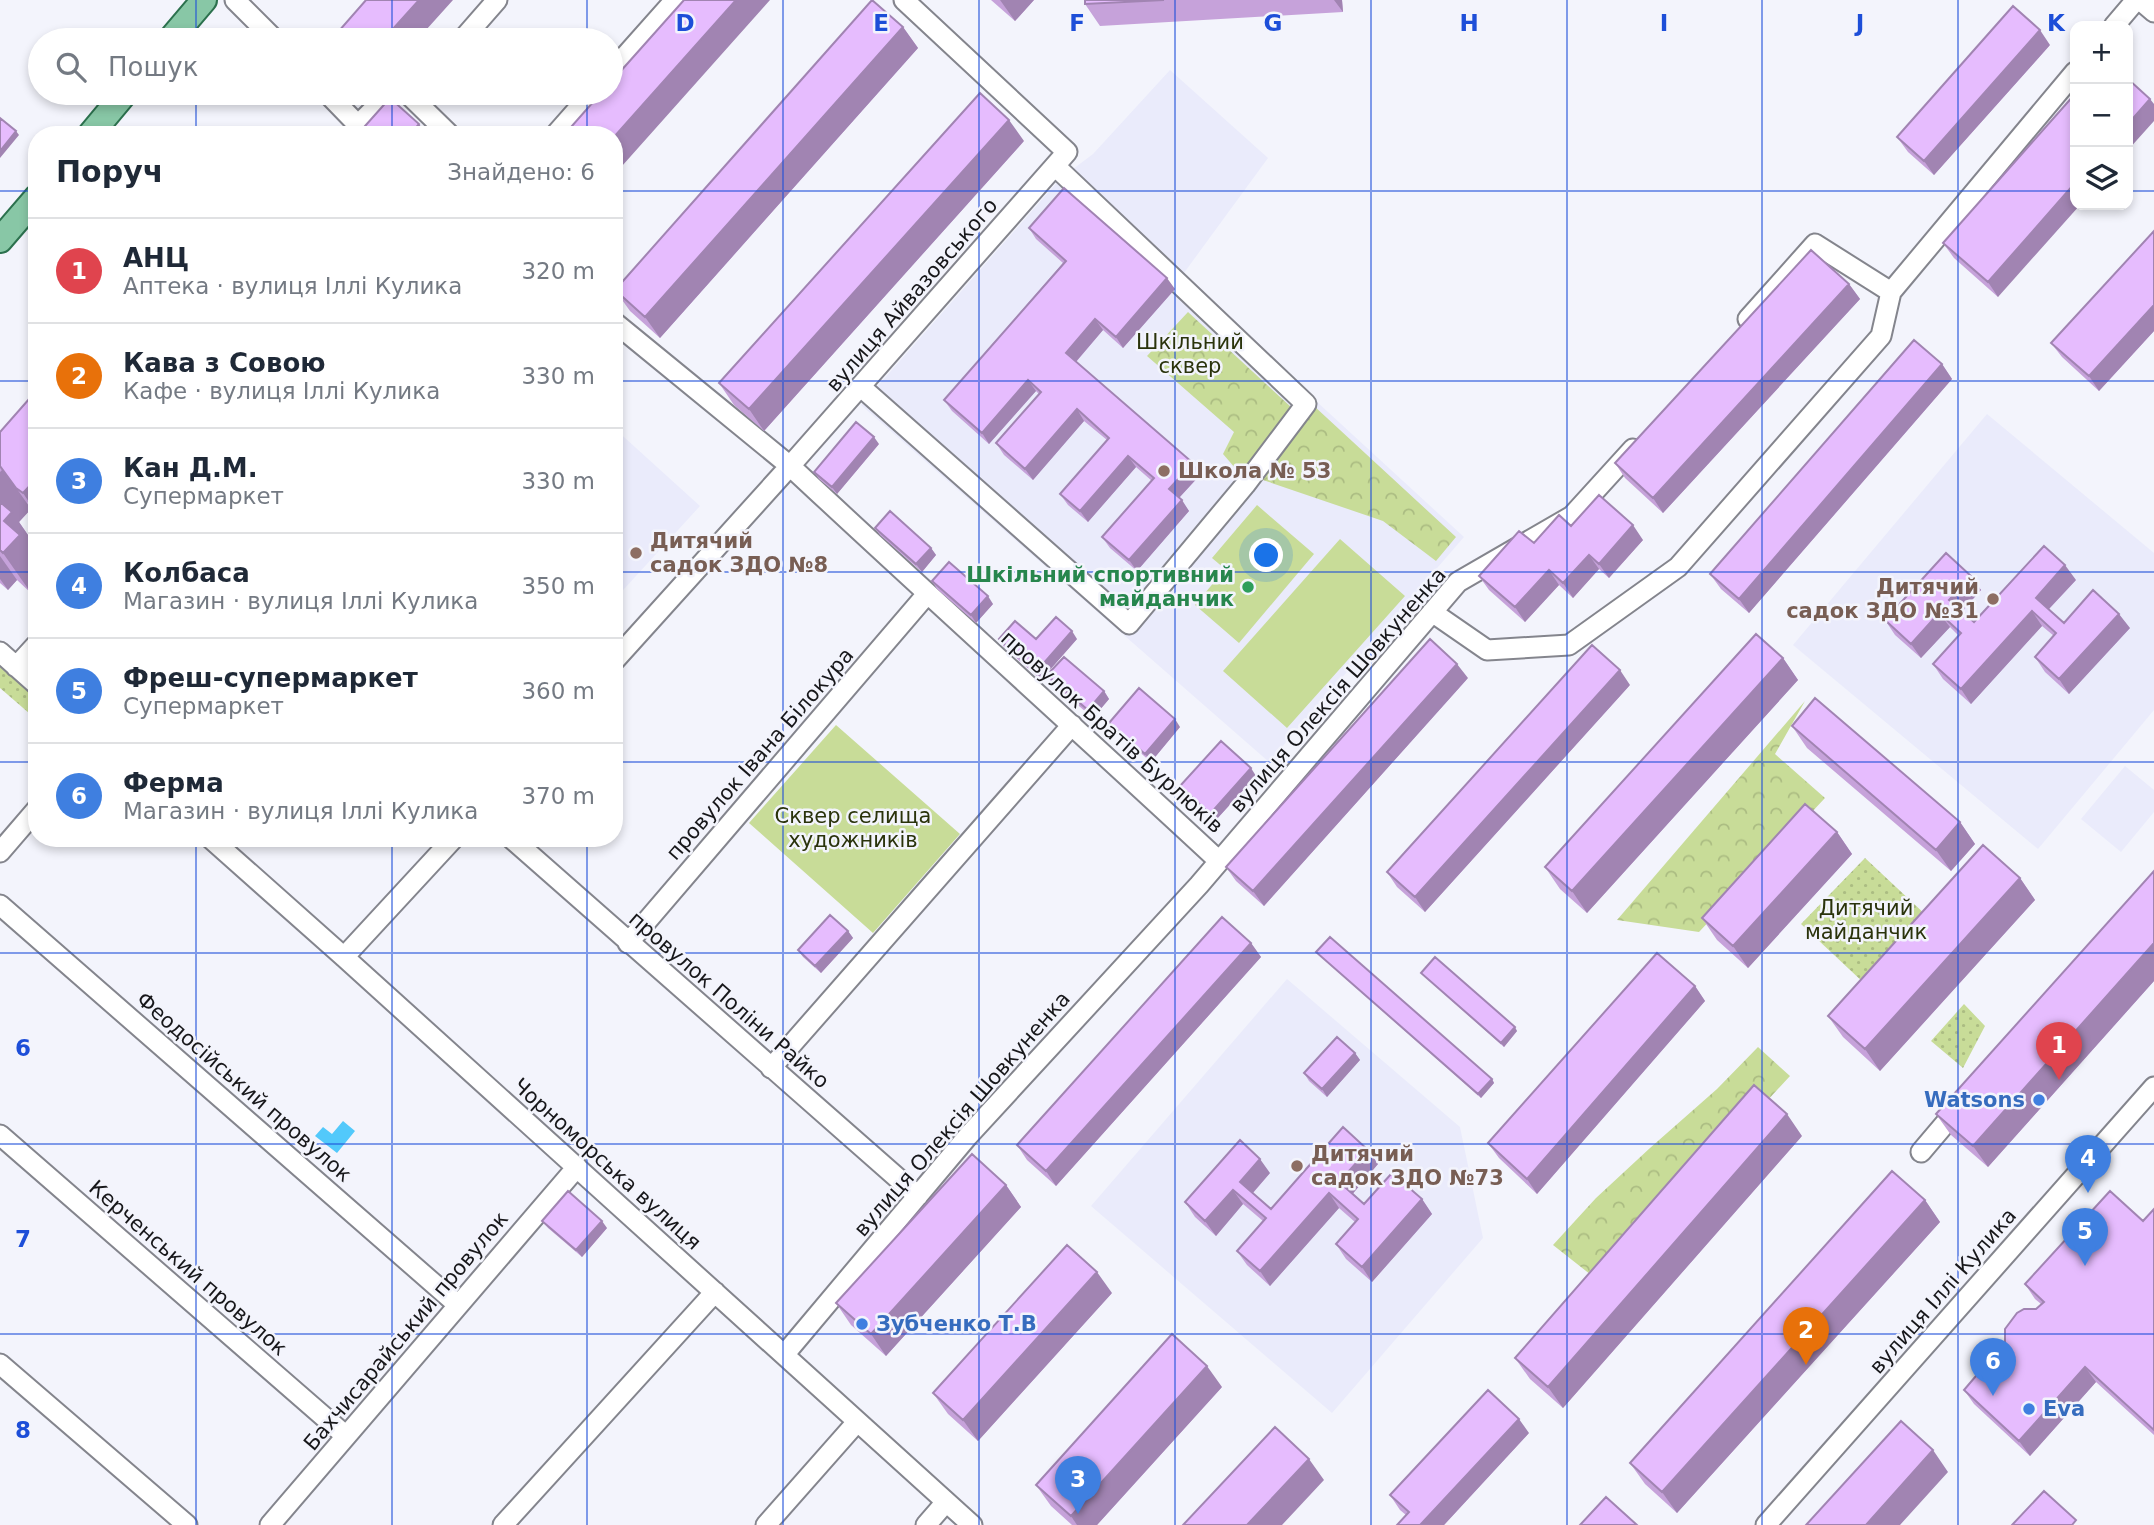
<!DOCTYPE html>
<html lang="uk">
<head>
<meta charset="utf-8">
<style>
  :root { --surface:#fff; --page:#f6f6f7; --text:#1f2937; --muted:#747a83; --line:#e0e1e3; --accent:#a23a9c }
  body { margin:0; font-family:"DejaVu Sans",sans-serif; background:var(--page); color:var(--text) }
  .controls { position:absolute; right:21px; top:21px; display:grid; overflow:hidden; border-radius:14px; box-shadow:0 4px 10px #0003 }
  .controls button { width:63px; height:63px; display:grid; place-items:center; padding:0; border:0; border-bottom:2px solid var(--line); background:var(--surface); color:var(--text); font:35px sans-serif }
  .you { position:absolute; left:1267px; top:556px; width:24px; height:24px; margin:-18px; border:5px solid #fff; border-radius:50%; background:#1a73e8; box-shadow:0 0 0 10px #1a73e833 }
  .badge { display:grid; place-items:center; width:46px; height:46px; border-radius:50%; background:var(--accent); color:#fff; font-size:23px; font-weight:700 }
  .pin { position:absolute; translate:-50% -58px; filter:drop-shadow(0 2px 4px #0008) }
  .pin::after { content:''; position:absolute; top:37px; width:24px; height:21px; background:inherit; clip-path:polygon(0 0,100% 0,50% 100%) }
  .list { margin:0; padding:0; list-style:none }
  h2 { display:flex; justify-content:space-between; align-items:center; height:91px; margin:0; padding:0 28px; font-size:30px }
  h2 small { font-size:23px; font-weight:400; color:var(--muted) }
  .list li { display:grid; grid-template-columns:46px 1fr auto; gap:21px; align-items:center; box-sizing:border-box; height:105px; padding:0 28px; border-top:2px solid var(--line) }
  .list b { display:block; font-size:26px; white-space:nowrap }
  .list p { margin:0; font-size:23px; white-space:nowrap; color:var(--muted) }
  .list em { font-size:23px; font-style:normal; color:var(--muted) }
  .icon { flex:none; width:38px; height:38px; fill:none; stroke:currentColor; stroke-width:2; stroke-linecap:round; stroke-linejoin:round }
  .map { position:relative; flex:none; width:2154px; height:1525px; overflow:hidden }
  .search { position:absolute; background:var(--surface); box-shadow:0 4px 10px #0003; left:28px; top:28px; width:595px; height:77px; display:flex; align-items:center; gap:18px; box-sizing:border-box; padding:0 24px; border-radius:38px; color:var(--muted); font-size:26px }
  .panel { position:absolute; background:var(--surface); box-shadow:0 4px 10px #0003; left:28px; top:126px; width:595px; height:721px; border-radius:28px }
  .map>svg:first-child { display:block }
</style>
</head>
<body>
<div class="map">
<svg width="2154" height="1525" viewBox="0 0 2154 1525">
  <defs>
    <pattern id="grass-dots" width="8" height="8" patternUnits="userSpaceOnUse" patternTransform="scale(1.75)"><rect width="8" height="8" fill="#c8dc98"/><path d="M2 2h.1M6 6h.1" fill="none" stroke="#abbc82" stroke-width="1.8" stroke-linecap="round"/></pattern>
    <pattern id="forest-crowns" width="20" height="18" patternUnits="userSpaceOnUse" patternTransform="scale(1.75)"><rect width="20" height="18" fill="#c8dc98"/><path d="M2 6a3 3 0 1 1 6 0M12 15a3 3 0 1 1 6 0" fill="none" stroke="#abbc82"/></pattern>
  </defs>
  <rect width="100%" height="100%" fill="#f3f4fc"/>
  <path fill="#eaebfb" d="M1170 70 1268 158 1181 277 1464 537 1269 762 861 405 1061 178 1093 154Z
    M1987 414 2154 553V710L2038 849 1793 645Z
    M614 428 700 506 614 600Z
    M2125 766 2154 790V812L2121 852 2081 819Z
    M1287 979 1460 1127 1483 1238 1332 1413 1091 1206Z"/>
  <path fill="url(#grass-dots)" d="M0 667 37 699V720L0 688Z
    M1865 858 1928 917 1865 984 1801 924Z
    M1964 1004 1985 1026 1963 1068 1931 1041Z"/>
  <path fill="url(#forest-crowns)" d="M1188 312 1291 407 1242 476 1223 454 1234 432 1147 356Z
    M1314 406 1456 537 1436 561 1383 521 1260 479Z
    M1805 701 1775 754 1825 798 1699 932 1617 920Z
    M1758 1047 1790 1076 1600 1282 1553 1245 1596 1198 1650 1148 1717 1089Z"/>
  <path fill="#c8dc98" d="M1257 505 1314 554 1239 643 1195 605 1225 569 1212 558Z
    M1340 539 1405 596 1287 728 1223 671Z
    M836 725 960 834 873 933 749 823Z"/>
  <path fill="#52c9fb" d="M343 1121 355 1131 337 1153 315 1136 323 1127 332 1134Z"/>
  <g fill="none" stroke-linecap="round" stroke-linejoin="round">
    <defs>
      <path id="minor" d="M235 0 275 40
        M904 0 1067 152 790 466C932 599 1077 729 1219 861
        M2140 0 2154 12
        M2114 26 2136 0
        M462 40 497 0
        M611 72 675 0
        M327 93 358 125 390 93
        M407 93 450 135
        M555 135 592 93
        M1748 319 1815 244 1891 292 2075 72
        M614 322 790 466 614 661
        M861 387 1129 624 1245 485 1306 404 1055 166
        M1432 612 1487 650 1569 645 1678 567 1881 336 1891 292
        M0 652 37 685
        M16 667 37 644
        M210 838 344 957 972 1525
        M511 838 918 1196
        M0 852 37 809
        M0 905 457 1304
        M628 943 927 594
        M344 957 454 838
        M771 1068 1072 725
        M0 1135 346 1436
        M1921 1152 1960 1106
        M784 1355 968 1136 1199 885 1458 582 1572 516 1633 449
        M0 1364 187 1525
        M270 1525 577 1167
        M503 1525 715 1292
        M766 1525 857 1422
        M926 1525 946 1502
        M1766 1525 2154 1087"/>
      <path id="major" d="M170 40 204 0
        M90 135 125 93
        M0 240 37 197"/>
    </defs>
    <use href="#minor" stroke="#84858d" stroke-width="23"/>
    <use href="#major" stroke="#2c714e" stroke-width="28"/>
    <use href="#minor" stroke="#fff" stroke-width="19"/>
    <use href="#major" stroke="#88c7a6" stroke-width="24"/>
  </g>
  <path fill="#c6a2da" d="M991 0H1034L1015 21Z
    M1085 0H1342L1343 12 1100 26 1085 4Z
    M903 27 918 48 660 338 630 311 615 290Z
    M2050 45 1934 175 1908 152 1897 137Z
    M2075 94 1998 297 1954 258 1943 243Z
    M1024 141 764 431 734 405 719 383Z
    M1029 228 1175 289 1123 348 1103 330 1076 362 1193 463 1201 474 1179 498 1189 511 1137 571 1110 548 1102 537 1152 481 1136 467 1088 522 1068 505 1060 494 1107 440 1084 421 1033 480 1004 455 996 443 1039 394 1036 391 989 444 952 411 944 400 1063 263 1036 239Z
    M2154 231V331L2099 391 2062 357 2051 343Z
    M1849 284 1860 299 1663 513 1625 478 1615 463Z
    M1942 364 1952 379 1749 613 1721 589 1710 574Z
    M0 432 33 508 27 502 31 509 19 522 37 548V556L35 558 37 560V587L31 593 17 580 8 590 0 583Z
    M879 444 837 494 819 479 814 472Z
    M1571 526 1643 540 1609 578 1599 569 1573 598 1559 585 1525 622 1489 590 1479 576 1534 543Z
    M875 528 931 548 936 555 922 572 880 535Z
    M1971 576 1981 590 1962 612 1974 622 2076 580 2049 609 2064 623 2130 628 2069 694 2045 672 2035 657 2054 636 2042 626 1971 704 1943 679 1933 664 1959 636 1950 627 1921 658 1895 635 1885 620Z
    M932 581 993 604 976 623 937 589Z
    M999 639H1077L1041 680 1004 647Z
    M1783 658 1798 680 1587 913 1560 889 1545 867Z
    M1047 675 1104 691 1109 699 1093 718 1052 683Z
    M1468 678 1264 906 1236 881 1226 867Z
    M1630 685 1425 912 1397 887 1387 872Z
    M1109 723 1180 727 1151 762 1114 730Z
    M1792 726 1960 822 1975 844 1951 871 1807 748Z
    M1256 776 1215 821 1185 794 1180 786Z
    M1837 832 1852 854 1748 968 1717 940 1702 918Z
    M2154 871V981L1988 1167 1951 1135 1936 1114Z
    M2020 878 2035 900 1880 1071 1843 1037 1828 1016Z
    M848 931 853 938 821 973 803 957 798 950Z
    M1251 943 1261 957 1056 1186 1027 1160 1017 1145Z
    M1316 952 1492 1079 1494 1083 1481 1098 1319 955Z
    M1421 973 1517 1031 1504 1047 1424 976Z
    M1695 986 1705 1001 1537 1194 1499 1158 1488 1143Z
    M1355 1053 1360 1060 1327 1097 1309 1081 1304 1073Z
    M1802 1136 1563 1408 1530 1379 1515 1358Z
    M1368 1150 1378 1164 1353 1193 1364 1204 1422 1199 1432 1214 1372 1282 1346 1259 1336 1244 1355 1222 1339 1208 1270 1286 1247 1265 1237 1251 1263 1221 1243 1204 1216 1236 1195 1217 1185 1202 1270 1173 1253 1193 1271 1209Z
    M1006 1185 1021 1207 886 1356 851 1325 836 1303Z
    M1925 1200 1940 1222 1677 1513 1645 1484 1630 1463Z
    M2154 1209V1435L2096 1382 2030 1456 1974 1404 1964 1390 2041 1304 2035 1299 2025 1284 2143 1221Z
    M542 1221 607 1228 582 1257 548 1228Z
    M1112 1293 978 1441 948 1414 933 1393Z
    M1222 1387 1097 1525H1072L1051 1506 1036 1485Z
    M1529 1433 1444 1525H1397L1406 1515 1400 1510 1390 1495Z"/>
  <path fill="#a184b2" d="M419 0H453L417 40H383Z
    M736 0H770L614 175V137Z
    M1000 0H1034L1015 21Z
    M1334 0H1342L1343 12Z
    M903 27 918 48 660 338 645 317Z
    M2040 30 2050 45 1934 175 1924 161Z
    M2150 99 2154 104V121L2128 150V124Z
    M1009 120 1024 141 764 431 749 409Z
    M419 124 427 135H410Z
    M16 131 19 135 0 158V151Z
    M2075 183V205H2080L1998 297 1988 282Z
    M1167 278 1175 289 1123 348 1116 337Z
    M1849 284 1860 299 1663 513 1653 498Z
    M2154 305V331L2099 391 2089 376Z
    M1095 319 1103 330 1074 364 1066 353Z
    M1942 364 1952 379 1749 613 1739 599Z
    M1028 380 1036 391 989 444 982 433Z
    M1077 409 1084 421 1033 480 1025 469Z
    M874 437 879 444 837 494 832 487Z
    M1128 456 1136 467 1088 522 1080 511Z
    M1193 463 1201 474 1177 500 1169 489Z
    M3 469 31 509 19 522 37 548V556L35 558 37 560V587L31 593 3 553 0 509V472Z
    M37 478V504L33 508 23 493Z
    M1182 500 1189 511 1137 571 1129 560Z
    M1633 525 1643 540 1609 578 1599 564Z
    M931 548 936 555 922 572 916 564Z
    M1589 555 1599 569 1573 598 1563 583Z
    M0 556 17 580 8 590 0 579Z
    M2065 565 2076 580 2046 612 2036 598Z
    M1549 570 1559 585 1525 622 1515 607Z
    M1971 576 1981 590 1959 614 1949 600Z
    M988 596 993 604 976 623 971 615Z
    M2032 611 2042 626 1971 704 1961 689Z
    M1939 613 1950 627 1921 658 1911 644Z
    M2119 614 2130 628 2069 694 2059 679Z
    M1072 631 1077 639 1041 680 1036 672Z
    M1783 658 1798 680 1587 913 1572 891Z
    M1457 664 1468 678 1264 906 1253 891Z
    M1620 670 1630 685 1425 912 1415 897Z
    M1104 691 1109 699 1093 718 1088 710Z
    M1175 719 1180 727 1151 762 1145 754Z
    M1251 768 1256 776 1215 821 1210 814Z
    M1960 822 1975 844 1951 871 1936 850Z
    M1837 832 1852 854 1748 968 1733 946Z
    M2020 878 2035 900 1880 1071 1865 1049Z
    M848 931 853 938 821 973 815 966Z
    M1251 943 1261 957 1056 1186 1046 1171Z
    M2154 943V981L1988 1167 1973 1146Z
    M1695 986 1705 1001 1537 1194 1527 1179Z
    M1515 1027 1517 1031 1504 1047 1501 1043Z
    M1355 1053 1360 1060 1327 1097 1322 1089Z
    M1492 1079 1494 1083 1481 1098 1478 1094Z
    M1787 1114 1802 1136 1563 1408 1548 1387Z
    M1368 1150 1378 1164 1350 1197 1339 1182Z
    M1260 1159 1270 1173 1250 1196 1240 1182Z
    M1006 1185 1021 1207 886 1356 871 1334Z
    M1233 1190 1243 1204 1216 1236 1205 1221Z
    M1329 1193 1339 1208 1270 1286 1260 1271Z
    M1422 1199 1432 1214 1372 1282 1362 1267Z
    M1925 1200 1940 1222 1677 1513 1662 1492Z
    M602 1221 607 1228 582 1257 576 1250Z
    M1097 1272 1112 1293 978 1441 963 1420Z
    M1207 1366 1222 1387 1097 1525H1077L1071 1516Z
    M2085 1367 2096 1382 2030 1456 2019 1441Z
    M1519 1419 1529 1433 1444 1525H1422L1421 1524Z
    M1933 1450 1948 1472 1900 1525H1866Z
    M1309 1459 1324 1480 1282 1525H1247Z"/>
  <path fill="#e6bcfe" stroke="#a184b2" stroke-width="2" d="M366 0H419L383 40H331Z
    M684 0H736L614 137V135H564L601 93H611V82Z
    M872 0 903 27 645 317 615 290Z
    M1085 0H1164L1085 4Z
    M2013 6 2040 30 1924 161 1897 137Z
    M2128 79 2150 99 2128 124Z
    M980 93 1009 120 749 409 719 383Z
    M2075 94V183L1988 282 1943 243Z
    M390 98 419 124 410 135H357Z
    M0 118 16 131 0 151Z
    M1064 188 1167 278 1116 337 1095 319 1066 353 1193 463 1169 489 1182 500 1129 560 1102 537 1154 478 1128 456 1080 511 1060 494 1109 438 1077 409 1025 469 996 443 1041 392 1028 380 982 433 944 400 1066 261 1029 228Z
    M2154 231V305L2089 376 2051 343Z
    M1811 250 1849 284 1653 498 1615 463Z
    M1914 340 1942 364 1739 599 1710 574Z
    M37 390V478L23 493 16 488 0 466V432Z
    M856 422 874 437 832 487 814 472Z
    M1599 495 1633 525 1599 564 1589 555 1563 583 1549 570 1515 607 1479 576 1519 531 1534 543 1559 515 1571 526Z
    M0 502 12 512 4 521 20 535 3 553 0 550Z
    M890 511 931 548 916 564 875 528Z
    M2044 546 2065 565 2036 598 2064 623 2093 590 2119 614 2059 679 2035 657 2056 633 2032 611 1961 689 1933 664 1961 633 1939 613 1911 644 1885 620 1946 553 1971 576 1949 600 1974 622Z
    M949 562 988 596 971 615 932 581Z
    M1056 617 1072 631 1036 672 999 639 1015 621 1036 639Z
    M1756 634 1783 658 1572 891 1545 867Z
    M1430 639 1457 664 1253 891 1226 867Z
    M1592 645 1620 670 1415 897 1387 872Z
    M1064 657 1104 691 1088 710 1047 675Z
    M1139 688 1175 719 1145 754 1109 723Z
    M1815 698 1960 822 1936 850 1792 726Z
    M1221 741 1251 768 1210 814 1180 786Z
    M1805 804 1837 832 1733 946 1702 918Z
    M1983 845 2020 878 1865 1049 1828 1016Z
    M2154 871V943L1973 1146 1936 1114Z
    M830 915 848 931 815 966 798 950Z
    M1222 917 1251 943 1046 1171 1017 1145Z
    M1330 937 1492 1079 1478 1094 1316 952Z
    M1657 953 1695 986 1527 1179 1488 1143Z
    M1435 957 1515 1027 1501 1043 1421 973Z
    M1337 1037 1355 1053 1322 1089 1304 1073Z
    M1754 1085 1787 1114 1548 1387 1515 1358Z
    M1343 1127 1368 1150 1339 1182 1364 1204 1392 1173 1422 1199 1362 1267 1336 1244 1358 1219 1329 1193 1260 1271 1237 1251 1266 1218 1233 1190 1205 1221 1185 1202 1240 1140 1260 1159 1240 1182 1271 1209Z
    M972 1154 1006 1185 871 1334 836 1303Z
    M1892 1171 1925 1200 1662 1492 1630 1463Z
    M568 1191 602 1221 576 1250 542 1221Z
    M2110 1191 2143 1221 2154 1209V1430L2085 1367 2019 1441 1964 1390 2005 1342V1329L2017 1313 2024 1309H2036L2044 1302 2025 1284Z
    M1067 1245 1097 1272 963 1420 933 1393Z
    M1172 1334 1207 1366 1071 1516 1036 1485Z
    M1488 1390 1519 1419 1421 1524 1422 1525H1397L1409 1512 1390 1495Z
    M1901 1421 1933 1450 1866 1525H1806Z
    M1275 1427 1309 1459 1247 1525H1183Z
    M2044 1491 2076 1520 2072 1525H2012Z
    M1606 1497 1637 1525H1580Z"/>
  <path fill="none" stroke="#1d4ed8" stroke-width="2" stroke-opacity="0.55" d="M196 0V40M392 0V40M587 0V40M783 0V1525M979 0V1525M1175 0V1525M1371 0V1525M1567 0V1525M1762 0V1525M1958 0V1525M196 93V135M392 93V135M587 93V135M0 191H37M614 191H2075M2128 191H2154M0 381H37M614 381H2154M0 572H37M614 572H2154M0 762H37M614 762H2154M196 838V1525M392 838V1525M587 838V1525M0 953H2154M0 1144H2154M0 1334H2154"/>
  <g fill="#8d6e63" stroke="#f3f4fc" stroke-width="2.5">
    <circle cx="1164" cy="471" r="7"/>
    <circle cx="636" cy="553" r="7"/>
    <circle cx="1993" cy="599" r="7"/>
    <circle cx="1297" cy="1166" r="7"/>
  </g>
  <circle fill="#2e9e5b" stroke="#f3f4fc" stroke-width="2.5" cx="1248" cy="587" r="7"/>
  <g fill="#3f7fe0" stroke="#f3f4fc" stroke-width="2.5">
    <circle cx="2039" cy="1100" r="7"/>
    <circle cx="862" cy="1324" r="7"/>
    <circle cx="2029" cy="1409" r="7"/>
  </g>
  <g text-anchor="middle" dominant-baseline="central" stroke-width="5" stroke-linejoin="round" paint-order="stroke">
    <g font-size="21" fill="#17171a" stroke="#f3f4fc">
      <text transform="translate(912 295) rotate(-49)">вулиця Айвазовського</text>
      <text transform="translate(1338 690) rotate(-49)">вулиця Олексія Шовкуненка</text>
      <text transform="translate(1112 732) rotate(42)">провулок Братів Бурлюків</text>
      <text transform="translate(760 754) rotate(-49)">провулок Івана Білокура</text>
      <text transform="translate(729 1000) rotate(41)">провулок Поліни Райко</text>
      <text transform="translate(244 1087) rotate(41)">Феодосійський провулок</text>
      <text transform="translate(962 1114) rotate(-49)">вулиця Олексія Шовкуненка</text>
      <text transform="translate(607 1164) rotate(42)">Чорноморська вулиця</text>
      <text transform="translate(188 1268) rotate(41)">Керченський провулок</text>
      <text transform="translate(1943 1291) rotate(-49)">вулиця Іллі Кулика</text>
      <text transform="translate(406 1331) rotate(-50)">Бахчисарайський провулок</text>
    </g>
    <g font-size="21" fill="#2a330b" stroke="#f3f4fc">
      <text x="1190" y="342">Шкільний<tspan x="1190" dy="24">сквер</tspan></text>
      <text x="853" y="816">Сквер селища<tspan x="853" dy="24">художників</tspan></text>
      <text x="1866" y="908">Дитячий<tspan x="1866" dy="24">майданчик</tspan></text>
    </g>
    <g font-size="21" font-weight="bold" fill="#785e54" stroke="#f3f4fc" text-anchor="start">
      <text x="1178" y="471">Школа № 53</text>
      <text x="650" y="541">Дитячий<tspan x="650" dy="24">садок ЗДО №8</tspan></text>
      <text x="1979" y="587" text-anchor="end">Дитячий<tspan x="1979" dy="24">садок ЗДО №31</tspan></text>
      <text x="1311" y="1154">Дитячий<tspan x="1311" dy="24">садок ЗДО №73</tspan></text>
    </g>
    <g font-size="21" font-weight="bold" fill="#27864d" stroke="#f3f4fc" text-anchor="end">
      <text x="1234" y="575">Шкільний спортивний<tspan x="1234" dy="24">майданчик</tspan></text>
    </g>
    <g font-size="21" font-weight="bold" fill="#366cbe" stroke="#f3f4fc" text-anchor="start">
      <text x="2025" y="1100" text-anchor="end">Watsons</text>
      <text x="876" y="1324">Зубченко Т.В</text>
      <text x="2043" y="1409">Eva</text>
    </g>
  </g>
  <g font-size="23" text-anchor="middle" font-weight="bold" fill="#1d4ed8" stroke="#f3f4fc" stroke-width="5" stroke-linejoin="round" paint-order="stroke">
    <text x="685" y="31">D</text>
    <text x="881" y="31">E</text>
    <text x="1077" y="31">F</text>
    <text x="1273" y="31">G</text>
    <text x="1469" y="31">H</text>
    <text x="1664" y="31">I</text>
    <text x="1860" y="31">J</text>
    <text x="2056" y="31">K</text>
    <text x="23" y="1056">6</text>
    <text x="23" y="1247">7</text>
    <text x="23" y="1438">8</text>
  </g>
</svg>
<div class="controls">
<button>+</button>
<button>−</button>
<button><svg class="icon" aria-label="layers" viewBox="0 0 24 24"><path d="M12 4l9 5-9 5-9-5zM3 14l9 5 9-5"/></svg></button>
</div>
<div class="you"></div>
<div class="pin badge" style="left:2059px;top:1080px;background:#e0444e">1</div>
<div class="pin badge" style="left:1806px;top:1365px;background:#e8710a">2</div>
<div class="pin badge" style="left:1078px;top:1514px;background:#3f7fe0">3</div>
<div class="pin badge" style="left:2088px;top:1193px;background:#3f7fe0">4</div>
<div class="pin badge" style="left:2085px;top:1266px;background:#3f7fe0">5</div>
<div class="pin badge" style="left:1993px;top:1396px;background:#3f7fe0">6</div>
<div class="search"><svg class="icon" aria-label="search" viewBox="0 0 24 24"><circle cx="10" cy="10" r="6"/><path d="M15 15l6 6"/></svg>Пошук</div>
<section class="panel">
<h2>Поруч<small>Знайдено: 6</small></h2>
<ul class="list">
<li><span class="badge" style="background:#e0444e">1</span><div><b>АНЦ</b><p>Аптека · вулиця Іллі Кулика</p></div><em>320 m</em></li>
<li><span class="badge" style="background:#e8710a">2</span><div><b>Кава з Совою</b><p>Кафе · вулиця Іллі Кулика</p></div><em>330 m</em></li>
<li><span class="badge" style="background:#3f7fe0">3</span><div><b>Кан Д.М.</b><p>Супермаркет</p></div><em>330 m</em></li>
<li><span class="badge" style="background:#3f7fe0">4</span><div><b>Колбаса</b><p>Магазин · вулиця Іллі Кулика</p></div><em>350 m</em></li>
<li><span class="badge" style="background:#3f7fe0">5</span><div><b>Фреш-супермаркет</b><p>Супермаркет</p></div><em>360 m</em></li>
<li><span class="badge" style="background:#3f7fe0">6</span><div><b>Ферма</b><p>Магазин · вулиця Іллі Кулика</p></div><em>370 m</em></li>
</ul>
</section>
</div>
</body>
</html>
